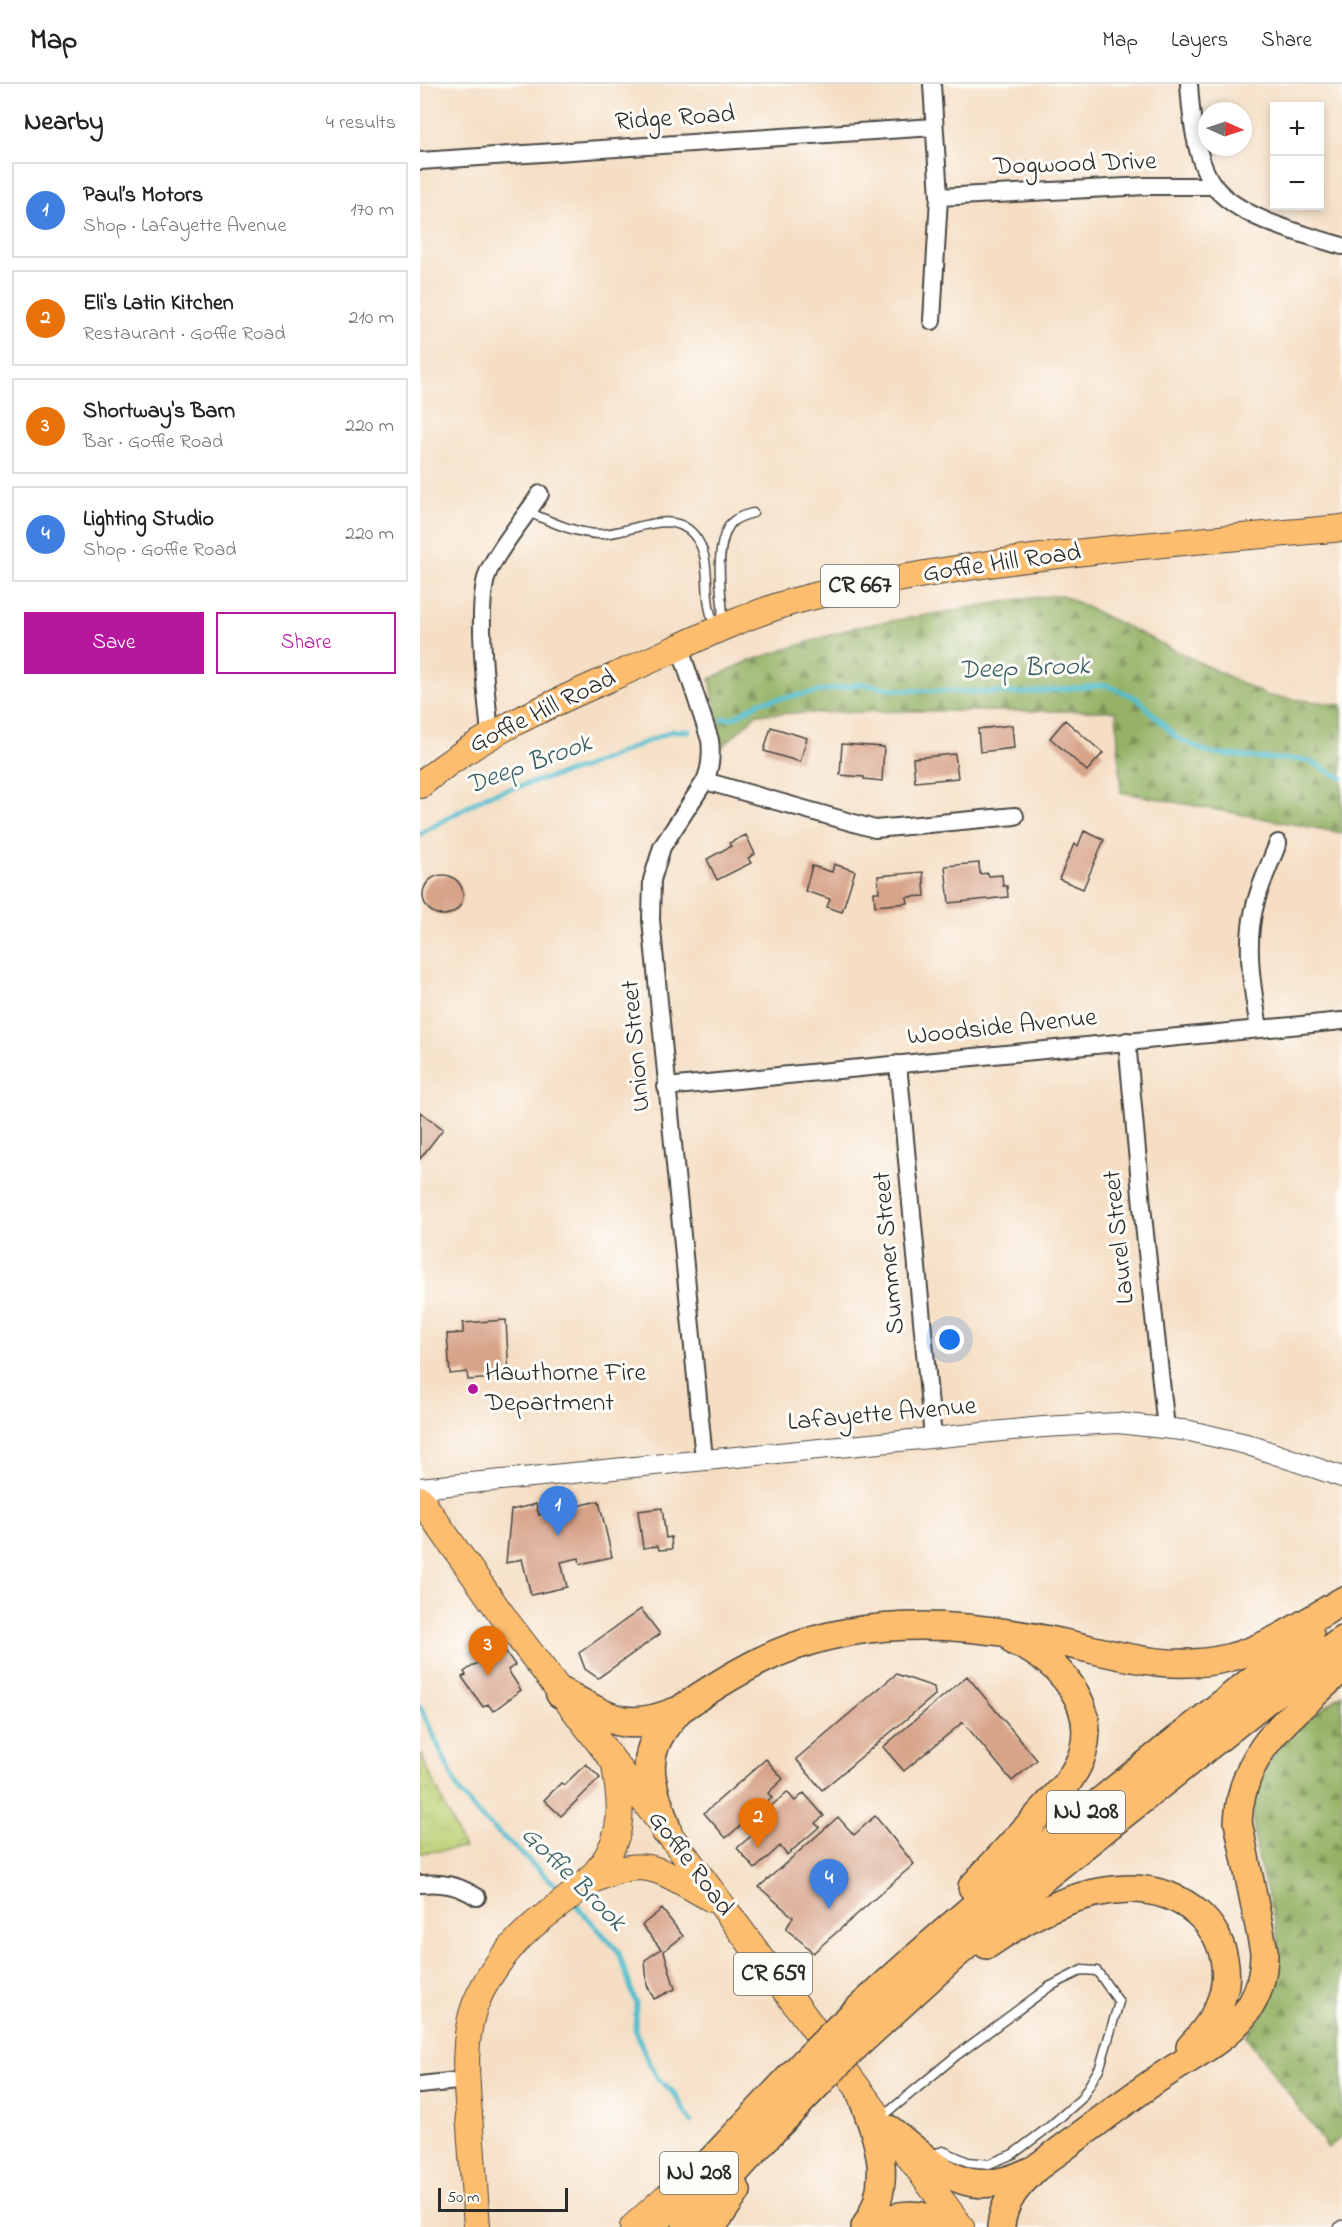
<!DOCTYPE html>
<html lang="en">
<head>
<meta charset="utf-8">
<style>
  :root { --surface:#fff; --page:#f2f2f2; --text:#222; --muted:#767676; --line:#e0e0e0; --accent:#b5179e }
  body { margin:0; font-family:"Indie Flower",sans-serif; background:var(--page); color:var(--text) }
  .controls { position:absolute; right:18px; top:18px; display:grid; overflow:hidden; border-radius:0px; box-shadow:0 3px 9px #0003 }
  .controls button { width:54px; height:54px; display:grid; place-items:center; padding:0; border:0; border-bottom:2px solid var(--line); background:var(--surface); color:var(--text); font:30px sans-serif }
  .compass { position:absolute; left:778px; top:18px; width:54px; height:54px; border-radius:50%; background:var(--surface); box-shadow:0 3px 9px #0003; rotate:93deg }
  .scale { position:absolute; left:18px; bottom:15px; width:130px; box-sizing:border-box; padding-left:6px; border:3px solid #2b2b2b; border-top:0; font-size:16px; line-height:21px; white-space:nowrap; color:#2b2b2b; -webkit-text-stroke:4px #fdfcf7; paint-order:stroke }
  .you { position:absolute; left:530px; top:1256px; width:21px; height:21px; margin:-15px; border:4px solid #fff; border-radius:50%; background:#1a73e8; box-shadow:0 0 0 9px #1a73e833 }
  .badge { display:grid; place-items:center; width:39px; height:39px; border-radius:50%; background:var(--accent); color:#fff; font-size:20px; font-weight:700 }
  .pin { position:absolute; translate:-50% -50px; filter:drop-shadow(0 2px 3px #0008) }
  .pin::after { content:''; position:absolute; top:32px; width:21px; height:18px; background:inherit; clip-path:polygon(0 0,100% 0,50% 100%) }
  .list { margin:0; padding:0; list-style:none }
  h2 { display:flex; justify-content:space-between; align-items:center; height:78px; margin:0; padding:0 24px; font-size:26px }
  h2 small { font-size:20px; font-weight:400; color:var(--muted) }
  .list li { display:grid; grid-template-columns:39px 1fr auto; gap:18px; align-items:center; box-sizing:border-box; height:96px; margin:0 12px 12px; padding:0 12px; border:2px solid var(--line); border-radius:0px }
  .list b { display:block; font-size:22px; white-space:nowrap }
  .list p { margin:0; font-size:20px; white-space:nowrap; color:var(--muted) }
  .list em { font-size:20px; font-style:normal; color:var(--muted) }
  .actions { display:flex; gap:12px; padding:18px 24px }
  .actions a { flex:1; padding:14px 0; border:2px solid var(--accent); border-radius:0px; text-align:center; font-size:21px; color:var(--accent) }
  .actions .main { background:var(--accent); color:#fff }
  .map { position:relative; flex:none; width:922px; height:2143px; overflow:hidden }
  header { display:flex; align-items:center; gap:36px; box-sizing:border-box; height:84px; padding:0 30px; background:var(--surface); border-bottom:2px solid var(--line) }
  header strong { font-size:28px }
  nav { display:flex; gap:33px; margin-inline-start:auto; font-size:21px }
  main { display:flex }
  aside { flex:1; background:var(--surface) }
  .map>svg:first-child { display:block }
</style>
</head>
<body>
<header>
<strong>Map</strong>
<nav><a>Map</a><a>Layers</a><a>Share</a></nav>
</header>
<main>
<aside>
<h2>Nearby<small>4 results</small></h2>
<ul class="list">
<li><span class="badge" style="background:#3f7fe0">1</span><div><b>Paul’s Motors</b><p>Shop · Lafayette Avenue</p></div><em>170 m</em></li>
<li><span class="badge" style="background:#e8710a">2</span><div><b>Eli's Latin Kitchen</b><p>Restaurant · Goffle Road</p></div><em>210 m</em></li>
<li><span class="badge" style="background:#e8710a">3</span><div><b>Shortway's Barn</b><p>Bar · Goffle Road</p></div><em>220 m</em></li>
<li><span class="badge" style="background:#3f7fe0">4</span><div><b>Lighting Studio</b><p>Shop · Goffle Road</p></div><em>220 m</em></li>
</ul>
<div class="actions"><a class="main">Save</a><a>Share</a></div>
</aside>
<div class="map">
<svg width="922" height="2143" viewBox="0 0 922 2143">
  <defs>
    <pattern id="forest-firs" width="22" height="20" patternUnits="userSpaceOnUse" patternTransform="scale(1.5)"><rect width="22" height="20" fill="#95b266"/><path d="M5 1l3.5 6h-7zM16 11l3.5 6h-7z" fill="#7a9154"/></pattern>
    <pattern id="park-crowns" width="20" height="18" patternUnits="userSpaceOnUse" patternTransform="scale(1.5)"><rect width="20" height="18" fill="#bcd074"/><path d="M2 6a3 3 0 1 1 6 0M12 15a3 3 0 1 1 6 0" fill="none" stroke="#a2b365"/></pattern>
  </defs>
  <rect width="100%" height="100%" fill="#fdfcf7"/>
  <filter id="ink" filterUnits="userSpaceOnUse"><feTurbulence type="fractalNoise" baseFrequency=".0167" numOctaves="2"/><feDisplacementMap in="SourceGraphic" scale="12" xChannelSelector="R" yChannelSelector="G"/><feConvolveMatrix kernelMatrix="1 2 1 2 8 2 1 2 1" color-interpolation-filters="sRGB"/></filter>
  <filter id="wash" filterUnits="userSpaceOnUse"><feTurbulence type="fractalNoise" baseFrequency=".008" numOctaves="4" result="noise"/><feDisplacementMap in="SourceGraphic" scale="24" xChannelSelector="R" yChannelSelector="G"/><feGaussianBlur stdDeviation="1.35" result="paint"/><feColorMatrix in="noise" values="0 0 0 0 0 0 0 0 0 0 0 0 0 0 0 0 0 1.4 0 .05"/><feComposite in="paint" operator="in"/></filter>
  <g filter="url(#wash)">
    <rect width="100%" height="100%" fill="#f5dec4"/>
    <path fill="url(#forest-firs)" stroke="#606e48" stroke-width="1.5" d="M642 511 848 612 922 621V749L701 708 696 627H484L337 630 303 662 290 595 329 577 436 543 601 515Z
      M922 1610V2053L908 2064 826 1952C840 1935 855 1916 858 1893 868 1817 803 1748 852 1675 856 1669 859 1661 864 1656 879 1640 905 1624 922 1610Z"/>
    <path fill="url(#park-crowns)" stroke="#747e50" stroke-width="1.5" d="M0 1669 5 1679 44 1764 0 1769Z"/>
    <g fill="none" stroke-linecap="round" stroke-linejoin="round">
      <path stroke="#53bece" stroke-width="5" d="M303 635 315 633 340 618 441 600 483 606 602 609 686 601 717 614 757 654 790 669 837 674 887 676 922 694
        M0 750 68 711 163 684 252 647H269
        M0 1622 39 1707 58 1730 143 1808
        M154 1819 198 1867 216 1919 215 1945 228 1977 238 1995 254 2009 271 2038"/>
    </g>
    <g id="blocks">
      <path fill="#d7a389" d="M645 636 683 669 667 687 630 654Z
        M592 641 594 664 560 668 558 645Z
        M351 643 387 654 380 678 344 667Z
        M422 660 464 663 462 697 444 695V693L420 691Z
        M535 670 538 694 495 698 493 674Z
        M664 747 684 756 663 805 639 795 654 760 658 762Z
        M326 751 335 770 328 774 331 779 297 796 287 775 311 762 309 759Z
        M559 779 560 790 568 789 569 792 582 791 583 802H587L588 813 529 819 525 782Z
        M414 780 435 787 422 828 407 823 410 815 385 807 392 782 412 788Z
        M503 788 505 812 487 813 488 819 455 822 454 808H459L458 792Z
        M3 811a20 20 0 1 1 40 0a20 20 0 1 1-40 0Z
        M0 1028 23 1045 0 1075Z
        M86 1236 89 1293 48 1296 47 1288 30 1290 27 1250 43 1249V1239Z
        M179 1417 192 1473 160 1480 159 1474 141 1478 147 1503 111 1511 102 1475 86 1479 91 1426 116 1420 119 1431Z
        M242 1424 246 1454 251 1453 252 1465 239 1466 238 1462 223 1464 218 1427Z
        M221 1525 240 1550 178 1594 165 1585 159 1569Z
        M73 1558 77 1564 81 1561 95 1581 88 1586 101 1606 73 1627 68 1620 63 1623 42 1593 46 1591 44 1588 63 1575 59 1568Z
        M476 1590 514 1603 515 1611 402 1706 376 1675Z
        M547 1592 617 1676 592 1697 543 1638 484 1687 463 1663Z
        M346 1675 363 1695 348 1709 352 1714 306 1754 284 1729Z
        M166 1680 180 1694 141 1732 124 1716 141 1699 144 1701Z
        M367 1708 375 1717 384 1709 404 1732 395 1739 399 1743 367 1771 360 1762 335 1785 317 1764 343 1742 337 1735Z
        M455 1732 494 1780 393 1869 384 1860 366 1845 373 1833 339 1803 418 1733 434 1751Z
        M242 1825 263 1852 244 1867 255 1905 234 1915 227 1901 225 1876 241 1865 222 1841Z"/>
    </g>
  </g>
  <g filter="url(#ink)">
    <use href="#blocks" fill-opacity="0" stroke="#494642" stroke-width="1.5"/>
    <g fill="none" stroke-linecap="round" stroke-linejoin="round">
      <defs>
        <path id="service" d="M108 428C130 437 154 449 178 450 207 452 250 422 274 451 296 477 279 516 297 544
          M301 538C304 528 302 521 301 510 299 490 298 456 311 439 317 433 325 431 333 429
          M461 2034 537 1971 629 1903 662 1886 677 1887 699 1918 680 1983 661 2015 629 2043 593 2070 569 2080 548 2078 523 2067 510 2071
          M919 2143 922 2141"/>
        <path id="minor" d="M512 0 519 113 512 237
          M769 0C771 31 775 76 794 102 818 134 885 151 922 162
          M0 77 514 43
          M519 113 726 102H794
          M260 564 290 656C292 671 291 683 285 697L242 763 232 796 231 836 284 1375
          M70 651C67 613 54 518 69 486 82 459 104 435 120 410
          M285 697 455 745 595 732
          M839 945C834 912 827 877 831 843 834 814 847 787 858 759
          M707 957 722 1122 746 1344
          M478 980 513 1354
          M246 1003 922 937
          M0 1800C22 1798 38 1801 57 1813
          M0 2001 46 1996"/>
        <path id="tertiary" d="M0 1404 623 1343 698 1339 770 1347 826 1360 922 1393"/>
        <path id="primary" d="M0 701C62 649 131 620 204 588 259 564 314 535 371 518 415 506 460 498 505 490 643 466 783 457 922 444
          M0 1415 87 1538 246 1746 455 2027
          M169 1798C227 1769 240 1787 292 1815
          M479 2059 541 2143
          M57 2143C55 2110 52 2076 50 2043 47 2004 41 1960 55 1921 67 1891 86 1866 110 1844 144 1814 188 1794 198 1744 202 1723 198 1702 195 1681
          M213 2143 245 2114"/>
        <path id="trunk" d="M255 1629C282 1610 310 1592 340 1577 432 1531 536 1537 634 1557 694 1569 745 1589 808 1574 848 1564 887 1538 922 1517
          M552 1803 646 1701C653 1690 660 1680 663 1668 677 1618 637 1576 595 1558
          M567 1861C610 1832 654 1806 709 1805 763 1804 811 1843 805 1900 802 1924 786 1946 770 1963
          M419 1943C569 1802 730 1677 890 1550
          M435 1963 530 1876 625 1793 922 1556
          M441 2010C458 2056 475 2097 445 2143
          M469 2045C519 2083 543 2120 610 2087
          M232 2143 283 2085 385 1977
          M266 2143 348 2052 400 1998
          M292 2143 317 2107
          M452 2143C479 2127 501 2127 529 2143
          M581 2143C583 2117 598 2101 616 2084 657 2054 697 2023 739 1994 770 1973 808 1956 829 1924 841 1906 844 1887 844 1867L818 1738C822 1662 873 1633 922 1584"/>
        <path id="motorway" d="M141 1609C186 1632 203 1650 255 1629
          M246 1746C230 1698 216 1671 255 1629"/>
      </defs>
      <use href="#service" stroke="#494642" stroke-width="11"/>
      <use href="#minor" stroke="#494642" stroke-width="20"/>
      <use href="#tertiary" stroke="#494642" stroke-width="22"/>
      <use href="#primary" stroke="#494642" stroke-width="28"/>
      <use href="#trunk" stroke="#494642" stroke-width="30"/>
      <use href="#motorway" stroke="#494642" stroke-width="33"/>
      <use href="#service" stroke="#fff" stroke-width="8"/>
      <use href="#minor" stroke="#fff" stroke-width="16"/>
      <use href="#tertiary" stroke="#fff" stroke-width="20"/>
      <use href="#primary" stroke="#fcbd6e" stroke-width="26"/>
      <use href="#trunk" stroke="#fcbd6e" stroke-width="27"/>
      <use href="#motorway" stroke="#fcbd6e" stroke-width="30"/>
      <defs>
        <path id="trunk-bridge" d="M385 1977 419 1943
          M400 1998 435 1963"/>
      </defs>
      <use href="#trunk-bridge" stroke="#494642" stroke-width="30" stroke-linecap="butt"/>
      <use href="#trunk-bridge" stroke="#fcbd6e" stroke-width="27"/>
    </g>
  </g>
  <circle fill="#b5179e" stroke="#fdfcf7" stroke-width="2" cx="53" cy="1305" r="6"/>
  <g text-anchor="middle" dominant-baseline="central" stroke-width="6" stroke-linejoin="round" paint-order="stroke">
    <g fill="#fdfcf7" stroke="#6a6a68" stroke-width="1.5">
      <rect x="401" y="481" width="78" height="42" rx="4.5"/>
      <rect x="627" y="1707" width="78" height="42" rx="4.5"/>
      <rect x="314" y="1869" width="78" height="42" rx="4.5"/>
      <rect x="240" y="2068" width="78" height="42" rx="4.5"/>
    </g>
    <g font-size="24" font-weight="bold" fill="#2b2b2b">
      <text x="440" y="502">CR 667</text>
      <text x="666" y="1728">NJ 208</text>
      <text x="353" y="1890">CR 659</text>
      <text x="279" y="2089">NJ 208</text>
    </g>
    <g font-size="26" fill="#2b2b2b" stroke="#fdfcf7">
      <text transform="translate(255 35) rotate(-4)">Ridge Road</text>
      <text transform="translate(655 81) rotate(-2)">Dogwood Drive</text>
      <text transform="translate(582 480) rotate(-8)">Goffle Hill Road</text>
      <text transform="translate(123 628) rotate(-26)">Goffle Hill Road</text>
      <text transform="translate(582 944) rotate(-6)">Woodside Avenue</text>
      <text transform="translate(217 962) rotate(-95)">Union Street</text>
      <text transform="translate(700 1153) rotate(-96)">Laurel Street</text>
      <text transform="translate(470 1169) rotate(-95)">Summer Street</text>
      <text transform="translate(462 1331) rotate(-5)">Lafayette Avenue</text>
      <text transform="translate(270 1780) rotate(53)">Goffle Road</text>
    </g>
    <g font-size="26" fill="#2b2b2b" stroke="#fdfcf7" text-anchor="start">
      <text x="65" y="1290">Hawthorne Fire<tspan x="65" dy="30">Department</tspan></text>
    </g>
    <g font-size="27" font-style="italic" fill="#395e64" stroke="#fdfcf7">
      <text transform="translate(604 585) rotate(-2)">Deep Brook</text>
      <text transform="translate(109 681) rotate(-20)">Deep Brook</text>
      <text transform="translate(153 1795) rotate(45)">Goffle Brook</text>
    </g>
  </g>
</svg>
<div class="controls">
<button>+</button>
<button>−</button>
</div>
<svg class="compass" viewBox="-18 -18 36 36"><path d="M0-13l5 13h-10z" fill="#e53935"/><path d="M0 13l5-13h-10z" fill="#767676"/></svg>
<div class="scale">50 m</div>
<div class="you"></div>
<div class="pin badge" style="left:138px;top:1452px;background:#3f7fe0">1</div>
<div class="pin badge" style="left:338px;top:1764px;background:#e8710a">2</div>
<div class="pin badge" style="left:68px;top:1592px;background:#e8710a">3</div>
<div class="pin badge" style="left:409px;top:1825px;background:#3f7fe0">4</div>
</div>
</main>
</body>
</html>
